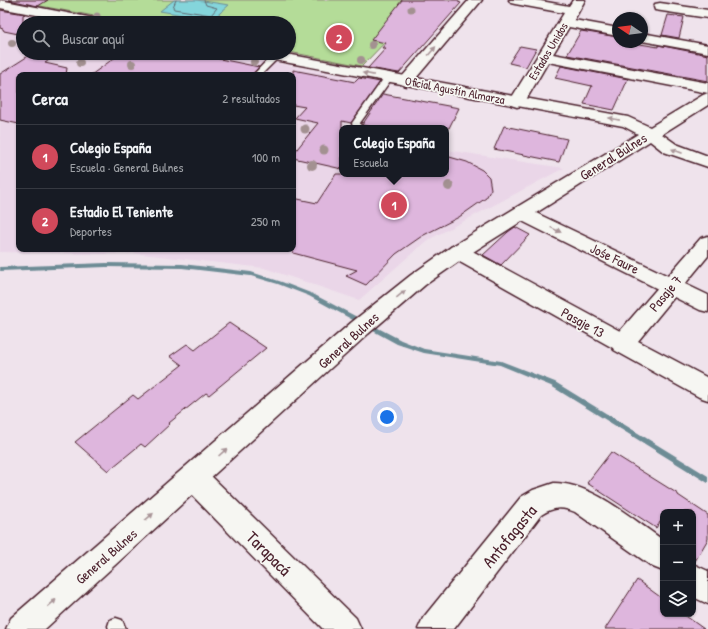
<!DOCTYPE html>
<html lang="es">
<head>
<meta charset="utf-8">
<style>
  :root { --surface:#171b24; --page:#242831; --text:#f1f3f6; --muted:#9ea1a6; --line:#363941; --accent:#d1495b }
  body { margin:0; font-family:"Patrick Hand",sans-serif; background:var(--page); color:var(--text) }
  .controls { position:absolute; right:12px; bottom:12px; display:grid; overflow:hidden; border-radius:8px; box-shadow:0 1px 3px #0004 }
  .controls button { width:36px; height:36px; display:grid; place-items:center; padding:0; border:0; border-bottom:1px solid var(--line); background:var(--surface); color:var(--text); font:20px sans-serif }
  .compass { position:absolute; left:612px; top:12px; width:36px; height:36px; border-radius:50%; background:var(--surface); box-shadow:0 1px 3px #0004; rotate:283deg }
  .you { position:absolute; left:387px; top:417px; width:14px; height:14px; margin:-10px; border:3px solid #fff; border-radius:50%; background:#1a73e8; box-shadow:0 0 0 6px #1a73e833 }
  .badge { display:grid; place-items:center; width:26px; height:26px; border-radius:50%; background:var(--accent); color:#fff; font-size:13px; font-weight:700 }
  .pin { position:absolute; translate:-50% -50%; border:2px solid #fff; box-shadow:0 1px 4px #0006 }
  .popup { position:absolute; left:339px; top:125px; width:110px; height:52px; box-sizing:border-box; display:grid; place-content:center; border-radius:8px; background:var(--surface); filter:drop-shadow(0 1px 3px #0005); font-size:13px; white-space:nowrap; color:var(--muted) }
  .popup b { font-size:15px; color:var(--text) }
  .popup::after { content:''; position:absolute; left:50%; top:100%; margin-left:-8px; border:8px solid transparent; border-top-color:var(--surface) }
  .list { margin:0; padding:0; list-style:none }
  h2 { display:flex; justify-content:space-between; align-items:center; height:52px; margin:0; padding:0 16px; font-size:17px }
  h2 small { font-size:13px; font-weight:400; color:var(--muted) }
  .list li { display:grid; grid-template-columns:26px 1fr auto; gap:12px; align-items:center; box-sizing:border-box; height:64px; padding:0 16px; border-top:1px solid var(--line) }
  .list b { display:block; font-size:15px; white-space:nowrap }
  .list p { margin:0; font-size:13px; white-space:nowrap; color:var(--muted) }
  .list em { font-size:13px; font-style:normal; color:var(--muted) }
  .icon { flex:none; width:22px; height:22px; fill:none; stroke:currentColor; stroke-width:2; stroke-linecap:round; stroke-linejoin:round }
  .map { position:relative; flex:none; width:708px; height:629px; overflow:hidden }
  .search { position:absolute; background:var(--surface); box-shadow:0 1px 3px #0004; left:16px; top:16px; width:280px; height:44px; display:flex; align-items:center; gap:10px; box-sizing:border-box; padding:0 14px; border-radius:22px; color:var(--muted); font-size:15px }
  .panel { position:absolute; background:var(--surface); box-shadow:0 1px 3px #0004; left:16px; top:72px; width:280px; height:180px; border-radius:8px }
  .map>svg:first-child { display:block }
</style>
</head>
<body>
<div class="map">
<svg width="708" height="629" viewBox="0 0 708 629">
  <rect width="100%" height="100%" fill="#efe3ec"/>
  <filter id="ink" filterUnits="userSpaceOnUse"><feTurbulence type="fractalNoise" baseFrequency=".025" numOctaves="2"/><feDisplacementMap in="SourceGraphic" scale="8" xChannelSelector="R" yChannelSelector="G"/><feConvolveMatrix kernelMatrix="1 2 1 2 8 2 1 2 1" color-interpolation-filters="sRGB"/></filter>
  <g filter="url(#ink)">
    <path fill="#ead6e8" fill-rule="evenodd" d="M0 9 70 23H23V53H223L376 82 342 128V174H446V150L564 168 426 241 359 300 264 268 133 253 104 254 0 252ZM19 75H293V249H19Z"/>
    <path fill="#b4dc98" stroke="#7f7e62" d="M8 0H426L362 66 289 52V23H132Z"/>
    <path fill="#84d5db" stroke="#6d8c95" d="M174 0H197L229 5 212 20 160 11Z"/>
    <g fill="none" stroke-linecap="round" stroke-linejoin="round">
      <path stroke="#616871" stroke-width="1" d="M176 0 173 7 174 9 211 15 217 8 206 5 204 0"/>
      <path fill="#6d8c95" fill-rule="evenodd" d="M106 263 182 264 251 272 282 282 313 294 401 340 424 349 501 361 555 382 708 476V483L551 386 500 365 424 353 397 344 309 296 278 284 251 276 182 268 106 267 0 271V267Z"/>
    </g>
    <path fill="#deb6dd" stroke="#4a1f2b" d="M8 0H48L38 6Z
      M402 0H460L458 2 461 3 399 73 368 68 386 48H382L386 43 371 40Z
      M0 10 25 14 23 15V35L4 31 3 29 0 28Z
      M668 15 684 17 679 38 662 35Z
      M581 31 618 37V42H628L658 47V45L708 55V81L567 55Z
      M520 46 536 49 526 67 509 63Z
      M33 53H59L45 63 67 68 66 75H19V124L0 120V74Z
      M121 53H191L259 67 252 75H91Z
      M561 66 628 79 614 110 584 104 592 86 555 78Z
      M293 70 355 82 359 78 380 82 351 123 342 121V169L293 158V154L318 123 295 118 305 107 293 105Z
      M383 94 459 108 449 128H378L362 125Z
      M504 126 567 139 559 162 494 149Z
      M446 156 467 162 482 170 489 177 491 189 486 198 459 217 422 236 396 254 366 285 346 276 357 270 293 253V198L317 203 336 174H446Z
      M515 227 530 235 501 265 483 255 508 232Z
      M229 323 266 348 209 395 206 393 169 423 170 424 145 447 141 444 108 471 75 442 133 395 138 399 182 365 170 356 187 344 195 350Z
      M611 452 678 494V495L708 515V539L694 563 693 512H663V518L656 528 587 483Z
      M637 580 663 599V614H683L704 629H605Z"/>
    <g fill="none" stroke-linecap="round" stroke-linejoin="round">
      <defs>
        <path id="lane" d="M273 54H276L280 56 261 75H253Z
          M386 75H389L393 77 360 123 361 128H353L352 123Z
          M116 618 122 620 126 629H109L108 626 110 620Z"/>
        <path id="street" d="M469 0H482L411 84 406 86 401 84 398 81 401 78Z
          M509 0H535L569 6 573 0H585L574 20 618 28V36L569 27 553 54 708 83V93L548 62 523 105 517 107 511 105 509 102 564 13 515 4 511 3Z
          M660 3 708 10V18L655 10 654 7 655 4Z
          M642 33 708 45V53L642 41Z
          M708 236V256L638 341 708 378V400L699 397 614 350 613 348 451 257 448 252 451 247 458 245 465 247 620 331 701 238Z
          M194 466 204 469 356 618 361 629H323L184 487 181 478 184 469Z
          M554 483C592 483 632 519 663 540V571L653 567 575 512C562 506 553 507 541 515L454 629H418L423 618 521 497 533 490Z
          M693 564 708 571V604L693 597Z"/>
        <path id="secondary" d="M0 0 98 19 103 20 105 23H78L0 8Z
          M251 53H281L628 117 650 127 703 95 708 93V105L662 134 676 144 708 156V167L664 152 650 141 536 213 708 295V312L700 310 522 221 465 257 425 285 368 334 45 629H6L11 618 352 322 411 275 451 247 638 134 623 126 258 57 253 56Z"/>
      </defs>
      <use href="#lane" stroke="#4a1f2b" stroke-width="3"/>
      <use href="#street" stroke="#4a1f2b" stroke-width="3"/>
      <use href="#secondary" stroke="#4a1f2b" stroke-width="3"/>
      <use href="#lane" fill="#f6f6f2" fill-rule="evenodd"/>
      <use href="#street" fill="#f6f6f2" fill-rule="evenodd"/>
      <use href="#secondary" fill="#f6f6f2" fill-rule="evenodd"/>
    </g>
    <g fill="#a39191">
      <circle cx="411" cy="9" r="3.5"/>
      <circle cx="97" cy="16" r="3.5"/>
      <circle cx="12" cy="43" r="4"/>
      <circle cx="372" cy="45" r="4"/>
      <circle cx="361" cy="60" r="4"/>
      <circle cx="254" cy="62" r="4"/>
      <circle cx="80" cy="63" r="4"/>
      <circle cx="132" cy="64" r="4"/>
      <circle cx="305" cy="129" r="4.5"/>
      <circle cx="324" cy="150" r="4.5"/>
      <circle cx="312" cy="165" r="5"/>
      <circle cx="449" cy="186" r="5"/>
    </g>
    <defs><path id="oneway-solid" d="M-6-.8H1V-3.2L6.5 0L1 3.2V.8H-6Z"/></defs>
    <g fill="#a99598">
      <use href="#oneway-solid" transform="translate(432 51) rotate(-49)"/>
      <use href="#oneway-solid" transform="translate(368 74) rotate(-169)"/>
      <use href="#oneway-solid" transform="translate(614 119) rotate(-169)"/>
      <use href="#oneway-solid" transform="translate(677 151) rotate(-159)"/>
      <use href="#oneway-solid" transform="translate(556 230) rotate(26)"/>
      <use href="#oneway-solid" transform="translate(401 294) rotate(-39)"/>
      <use href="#oneway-solid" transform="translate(223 452) rotate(-42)"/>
      <use href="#oneway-solid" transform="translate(149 517) rotate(-41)"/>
      <use href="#oneway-solid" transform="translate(52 603) rotate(-41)"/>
    </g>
  </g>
  <g text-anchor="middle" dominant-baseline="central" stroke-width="3.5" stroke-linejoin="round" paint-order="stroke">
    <g font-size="12" fill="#4a1f2b" stroke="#f6f6f2">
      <text transform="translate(548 51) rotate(-59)">Estados Unidos</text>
      <text transform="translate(455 90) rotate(11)">Oficial Agustín Almarza</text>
    </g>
    <g font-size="14" fill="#4a1f2b" stroke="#f6f6f2">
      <text transform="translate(613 156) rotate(-32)">General Bulnes</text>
      <text transform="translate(615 258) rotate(26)">Jośe Faure</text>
      <text transform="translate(665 293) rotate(-50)">Pasaje 7</text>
      <text transform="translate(583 322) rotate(29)">Pasaje 13</text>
      <text transform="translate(348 340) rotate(-42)">General Bulnes</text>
      <text transform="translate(106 556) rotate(-41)">General Bulnes</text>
    </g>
    <g font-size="17" fill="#4a1f2b" stroke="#f6f6f2">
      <text transform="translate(509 536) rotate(-51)">Antofagasta</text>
      <text transform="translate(269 553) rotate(45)">Tarapacá</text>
    </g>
  </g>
</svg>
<div class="controls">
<button>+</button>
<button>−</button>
<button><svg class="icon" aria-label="layers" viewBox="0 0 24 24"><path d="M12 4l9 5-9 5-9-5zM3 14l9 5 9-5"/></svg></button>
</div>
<svg class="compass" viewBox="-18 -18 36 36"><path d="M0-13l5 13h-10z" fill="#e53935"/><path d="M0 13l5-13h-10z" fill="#9ea1a6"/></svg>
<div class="you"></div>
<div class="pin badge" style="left:394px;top:205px">1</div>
<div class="popup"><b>Colegio España</b>Escuela</div>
<div class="pin badge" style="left:339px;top:38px">2</div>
<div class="search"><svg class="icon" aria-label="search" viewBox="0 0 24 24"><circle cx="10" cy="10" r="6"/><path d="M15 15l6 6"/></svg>Buscar aquí</div>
<section class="panel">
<h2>Cerca<small>2 resultados</small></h2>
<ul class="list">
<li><span class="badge">1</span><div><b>Colegio España</b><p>Escuela · General Bulnes</p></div><em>100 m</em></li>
<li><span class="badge">2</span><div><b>Estadio El Teniente</b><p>Deportes</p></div><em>250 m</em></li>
</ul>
</section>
</div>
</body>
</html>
